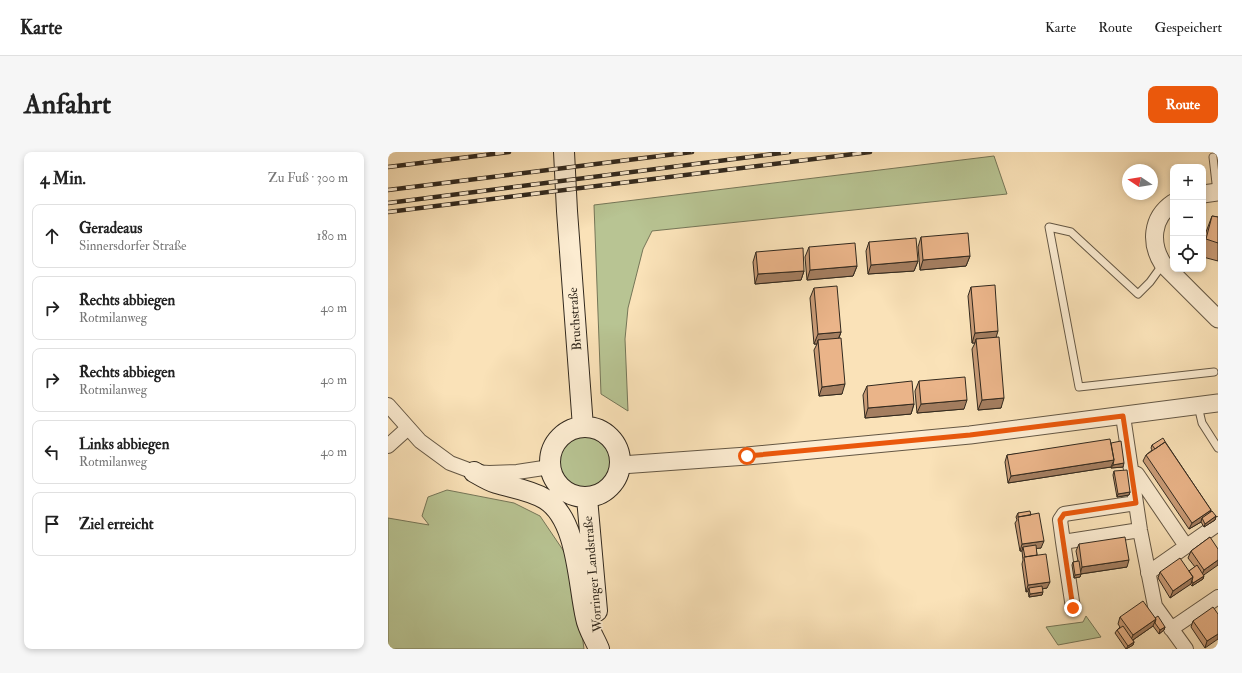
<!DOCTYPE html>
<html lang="de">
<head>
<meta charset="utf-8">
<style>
  :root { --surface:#fff; --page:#f6f6f6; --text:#222; --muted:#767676; --line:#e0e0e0; --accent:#ea580c }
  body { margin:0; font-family:"IM FELL Double Pica",serif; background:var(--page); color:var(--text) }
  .controls { position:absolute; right:12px; top:12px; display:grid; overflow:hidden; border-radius:8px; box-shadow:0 2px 6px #0003 }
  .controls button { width:36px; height:36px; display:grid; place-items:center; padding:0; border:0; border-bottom:1px solid var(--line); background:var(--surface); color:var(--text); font:20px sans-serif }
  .compass { position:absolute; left:734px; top:12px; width:36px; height:36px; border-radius:50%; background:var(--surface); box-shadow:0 2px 6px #0003; rotate:282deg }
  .stop { position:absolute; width:12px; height:12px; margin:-9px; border:3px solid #ea580c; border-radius:50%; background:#fff }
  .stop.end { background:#ea580c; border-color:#fff; box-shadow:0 1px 4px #0008 }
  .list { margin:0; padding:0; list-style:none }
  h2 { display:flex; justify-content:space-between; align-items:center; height:52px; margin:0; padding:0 16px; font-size:17px }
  h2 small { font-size:13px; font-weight:400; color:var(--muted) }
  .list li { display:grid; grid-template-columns:26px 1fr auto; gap:12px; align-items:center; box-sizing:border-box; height:64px; margin:0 8px 8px; padding:0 8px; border:1px solid var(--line); border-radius:8px }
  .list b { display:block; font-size:15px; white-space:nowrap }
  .list p { margin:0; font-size:13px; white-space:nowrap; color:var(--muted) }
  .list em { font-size:13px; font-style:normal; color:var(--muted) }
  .icon { flex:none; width:22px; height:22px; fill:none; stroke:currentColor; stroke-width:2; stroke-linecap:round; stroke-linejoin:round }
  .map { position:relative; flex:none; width:830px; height:497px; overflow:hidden; border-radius:8px }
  header { display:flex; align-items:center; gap:24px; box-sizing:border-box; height:56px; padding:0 20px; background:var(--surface); border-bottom:1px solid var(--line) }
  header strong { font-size:19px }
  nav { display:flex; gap:22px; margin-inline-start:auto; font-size:14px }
  .intro { display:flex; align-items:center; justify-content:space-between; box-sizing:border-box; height:96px; padding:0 24px }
  h1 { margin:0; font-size:28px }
  .button { padding:10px 18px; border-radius:8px; background:var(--accent); color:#fff; font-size:14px; font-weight:700 }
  main { display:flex; gap:24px; padding:0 24px }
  aside { flex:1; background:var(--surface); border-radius:8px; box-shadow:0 2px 6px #0003 }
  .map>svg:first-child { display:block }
</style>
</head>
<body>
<header>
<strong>Karte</strong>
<nav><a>Karte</a><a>Route</a><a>Gespeichert</a></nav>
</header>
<div class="intro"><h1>Anfahrt</h1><a class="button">Route</a></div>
<main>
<aside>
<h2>4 Min.<small>Zu Fuß · 300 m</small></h2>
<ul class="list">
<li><svg class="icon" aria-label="ahead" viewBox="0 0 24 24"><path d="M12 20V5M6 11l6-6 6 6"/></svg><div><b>Geradeaus</b><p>Sinnersdorfer Straße</p></div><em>180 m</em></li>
<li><svg class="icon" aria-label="right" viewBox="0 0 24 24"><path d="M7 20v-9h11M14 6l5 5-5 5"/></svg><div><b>Rechts abbiegen</b><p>Rotmilanweg</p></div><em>40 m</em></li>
<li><svg class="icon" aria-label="right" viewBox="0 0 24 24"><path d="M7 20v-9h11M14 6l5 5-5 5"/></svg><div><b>Rechts abbiegen</b><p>Rotmilanweg</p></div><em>40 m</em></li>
<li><svg class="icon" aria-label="left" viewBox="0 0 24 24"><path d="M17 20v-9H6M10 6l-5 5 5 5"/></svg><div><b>Links abbiegen</b><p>Rotmilanweg</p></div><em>40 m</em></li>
<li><svg class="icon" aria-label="arrive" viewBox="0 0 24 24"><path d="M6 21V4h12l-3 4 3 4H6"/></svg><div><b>Ziel erreicht</b></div></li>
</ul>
</aside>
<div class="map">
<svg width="830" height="497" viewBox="0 0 830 497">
  <rect width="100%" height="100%" fill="#fae2b8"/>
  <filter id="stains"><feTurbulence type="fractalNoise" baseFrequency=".005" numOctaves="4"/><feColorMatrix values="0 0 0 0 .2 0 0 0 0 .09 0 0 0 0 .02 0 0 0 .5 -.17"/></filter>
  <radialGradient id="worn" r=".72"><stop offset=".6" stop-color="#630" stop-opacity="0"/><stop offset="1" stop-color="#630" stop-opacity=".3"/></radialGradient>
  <path fill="#b8c493" stroke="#757658" d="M606 4 619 42 264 79 255 97 240 156 237 187 240 259 213 242 206 53Z
    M170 312a27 27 0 1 1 54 0a27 27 0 1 1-54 0Z
    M59 338 126 351 152 364 179 404 190 452 196 497H0V366L41 373 34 364 40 345Z
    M698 464 713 485 670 493 658 475 695 470Z"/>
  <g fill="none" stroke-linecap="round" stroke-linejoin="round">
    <defs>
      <path id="service" d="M825 5 829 40
        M775 112 762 130 750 142 683 80 661 75 691 235 826 220
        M810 254 814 271 830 296"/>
      <path id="minor" d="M0 253 32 289 62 311 86 320 101 321 129 320 162 315
        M735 264 752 378 767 454 798 497
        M0 294 20 276
        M744 320 749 322 798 394
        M748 351 676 362 672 368 675 390 752 378
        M675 390 685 456
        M760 421 830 372
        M783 477 830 445"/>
      <path id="tertiary" d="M815 42 830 40
        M785 51C763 66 762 92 775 112L830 167
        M233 313 359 304 582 283 830 251"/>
      <path id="secondary" d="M176 0 179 59 195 275
        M162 310a35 35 0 1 1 70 0a35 35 0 1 1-70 0Z
        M86 320C93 324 101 329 108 331 125 336 142 338 157 347 190 367 190 432 198 466 200 477 207 487 211 497
        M199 346 209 459"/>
    </defs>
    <use href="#service" stroke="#645744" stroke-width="9"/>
    <use href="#minor" stroke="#645744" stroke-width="16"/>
    <use href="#tertiary" stroke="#645744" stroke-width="19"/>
    <use href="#secondary" stroke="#32291e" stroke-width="22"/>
    <use href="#service" stroke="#fcecd1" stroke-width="7"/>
    <use href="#minor" stroke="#fcecd1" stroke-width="14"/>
    <use href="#tertiary" stroke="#fcecd1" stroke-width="17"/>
    <use href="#secondary" stroke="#fcecd1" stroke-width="20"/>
    <defs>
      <path id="rail" d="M0 15 121 0
        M0 38 304 0
        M0 51 401 0
        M0 60 482 0"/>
    </defs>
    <use href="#rail" stroke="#32291e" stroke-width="4.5"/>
    <use href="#rail" stroke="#fcecd1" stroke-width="3" stroke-dasharray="9" stroke-linecap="butt"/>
  </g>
  <path fill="#c99b76" stroke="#32291e" d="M824 64 830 65V109L815 105V91L818 80Z
    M533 85 582 104 578 114 532 118 530 95Z
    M481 90 530 109 526 119 480 122 478 99Z
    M421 95 469 114 465 124 419 128 417 105Z
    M368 100 416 119 413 128 367 132 365 110Z
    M583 135 608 185 613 256 590 258 584 197 587 191H584L580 144Z
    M426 136 453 180 451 186 454 242 431 244 426 198 429 192H426L422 146Z
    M531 229 576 257 529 261 527 239Z
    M479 234 526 252 523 262 477 266 475 243Z
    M723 291 735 315 723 316V315L620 331 617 310 619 303Z
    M778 291 823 358 822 361 828 364 827 368 816 375 813 370 801 377 755 309 758 303 764 298 763 296 764 293Z
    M726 319 742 340 741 343 729 345 725 323Z
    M630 361 643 363 653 396H648L649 403 659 436 654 437V443L641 445 640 439 638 440 634 412 635 408 634 399H632L627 371 629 368 628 365Z
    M822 385 815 427 804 434 802 432 782 446 770 426 772 420 801 419 807 415 800 406 803 399Z
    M691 392 739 415 693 422 692 425 686 426 684 413 685 410 690 409 688 399Z
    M830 462 817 496 803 475 805 469Z
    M732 465 767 466 777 475 776 478 771 482 765 474 745 488 746 490 745 493 738 497 727 481 729 478 732 475 730 472Z"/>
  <path fill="#a47e60" stroke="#32291e" d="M582 104 578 114 532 118 535 108Z
    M530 109 526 119 480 122 483 113Z
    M469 114 465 124 419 128 422 118Z
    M416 119 413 128 367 132 370 122Z
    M610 179 607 189 588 187 587 191H584L587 181Z
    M453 180 449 190 430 188 429 192H426L430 182Z
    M457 232 454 242 431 244 434 235Z
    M616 246 613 256 590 258 594 248Z
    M579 248 576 257 529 261 533 252Z
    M526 252 523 262 477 266 480 256Z
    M726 308 723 315 620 331 623 324Z
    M736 311 735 315 723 316 725 313Z
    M742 340 741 343 729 345 730 342Z
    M823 358 821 364 814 366 813 370 801 377 804 371Z
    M828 364 827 368 816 375 817 372Z
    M656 389 653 396 635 398V395L634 399H632L634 392Z
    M741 408 739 415 692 422 694 415Z
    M830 408V413L813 425 816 418Z
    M693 422 692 425 686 426 687 423Z
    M816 424 815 427 804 434 805 431Z
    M805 425 803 432 782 446 785 439Z
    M662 430 659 436 642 439 641 436 640 439 638 440 640 433Z
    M655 440 654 443 641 445 642 442Z
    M768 467 765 474 742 490 745 483Z
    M777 475 776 478 771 482 772 478Z
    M830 482V487L817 496 819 489Z
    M746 490 745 493 738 497 740 494Z"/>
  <path fill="#eab489" stroke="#32291e" d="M824 64 830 65V91L818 87Z
    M580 81 582 104 535 108 533 85Z
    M528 86 530 109 483 113 481 90Z
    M467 91 469 114 422 118 421 95Z
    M415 96 416 119 370 122 368 100Z
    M607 133 610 179 587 181 583 135Z
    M449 134 453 180 430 182 426 136Z
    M611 185 616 246 594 248 588 187Z
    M453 186 457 232 434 235 430 188Z
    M577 225 579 248 533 252 531 229Z
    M524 229 526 252 480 256 479 234Z
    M775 286 778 291 777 290 767 297 764 293Z
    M722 287 726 308 623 324 619 303Z
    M733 289 736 311 725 313 726 308 723 291Z
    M777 290 823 358 804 371 758 303Z
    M739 318 742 340 730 342 726 319Z
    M642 359 643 363 630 365V361Z
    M824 359 828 364 817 372 814 366Z
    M651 361 656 389 634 392 630 365Z
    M737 385 741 408 694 415 691 392Z
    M822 385 830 397V408L816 418 803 399Z
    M648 393 649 403 637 405 635 395Z
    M658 402 662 430 640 433 636 405Z
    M792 406 805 425 785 439 772 420Z
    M691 409 693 422 687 423 685 410Z
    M809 413 816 424 805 431 804 429 805 425 801 419Z
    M654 434 655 440 642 442 641 436Z
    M755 449 768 467 745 483 732 465Z
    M825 455 830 462V482L819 489 805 469Z
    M770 464 777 475 772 478 767 471 768 467 767 466Z
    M735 474 746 490 740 494 729 478Z"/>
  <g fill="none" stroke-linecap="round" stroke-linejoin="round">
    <path stroke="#ea580c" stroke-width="5" d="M359 304 582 283 735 264 748 351 676 362 672 368 685 456"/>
  </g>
  <g text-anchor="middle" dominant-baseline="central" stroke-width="3.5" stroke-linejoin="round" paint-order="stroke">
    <g font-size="13" fill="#32291e" stroke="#fcecd1">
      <text transform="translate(187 167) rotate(-94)">Bruchstraße</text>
      <text transform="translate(205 422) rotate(-95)">Worringer Landstraße</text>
    </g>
  </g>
  <rect width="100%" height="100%" filter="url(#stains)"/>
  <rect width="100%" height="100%" fill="url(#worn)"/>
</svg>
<div class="controls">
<button>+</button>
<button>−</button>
<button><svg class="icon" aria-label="locate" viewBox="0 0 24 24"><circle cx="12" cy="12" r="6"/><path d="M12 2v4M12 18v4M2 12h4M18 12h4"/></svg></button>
</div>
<svg class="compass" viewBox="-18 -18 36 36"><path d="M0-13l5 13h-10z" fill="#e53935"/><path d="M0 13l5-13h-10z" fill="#767676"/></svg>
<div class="stop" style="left:359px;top:304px"></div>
<div class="stop end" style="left:685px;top:456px"></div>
</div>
</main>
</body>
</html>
